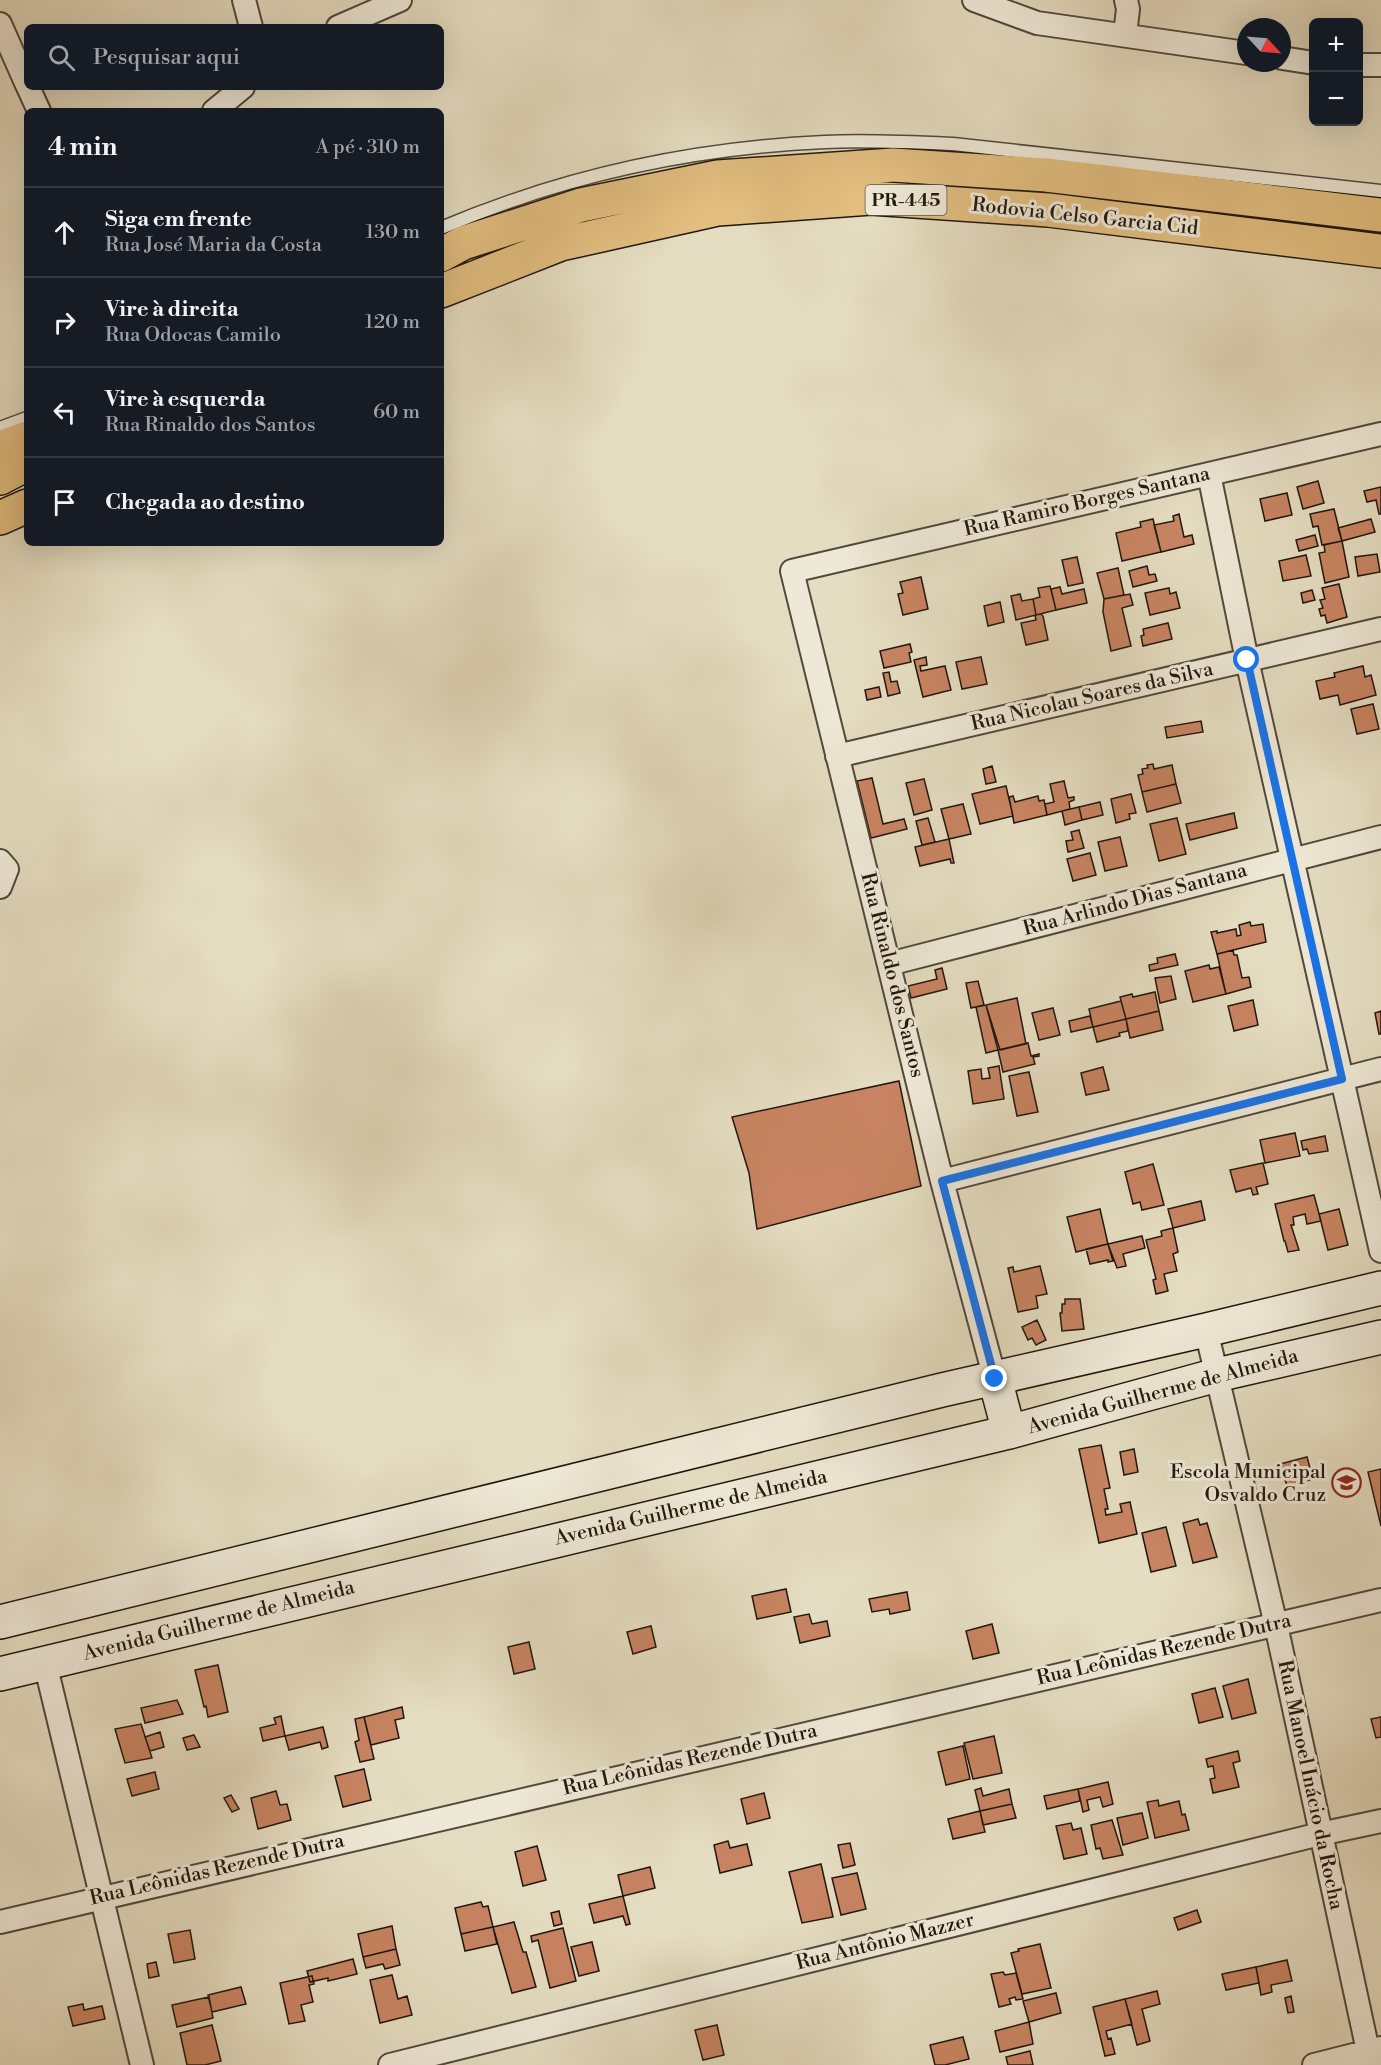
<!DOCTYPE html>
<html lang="pt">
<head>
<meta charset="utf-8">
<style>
  :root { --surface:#171b24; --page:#20242c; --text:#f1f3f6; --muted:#9ea1a6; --line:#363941 }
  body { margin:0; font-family:"Libre Bodoni",serif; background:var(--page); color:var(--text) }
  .controls { position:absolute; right:18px; top:18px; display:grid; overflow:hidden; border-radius:9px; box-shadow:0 6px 24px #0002 }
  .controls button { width:54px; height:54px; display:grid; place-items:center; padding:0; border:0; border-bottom:2px solid var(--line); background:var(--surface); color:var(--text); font:30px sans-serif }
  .compass { position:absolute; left:1237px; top:18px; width:54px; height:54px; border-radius:50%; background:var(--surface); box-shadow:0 6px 24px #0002; rotate:116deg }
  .stop { position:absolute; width:18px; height:18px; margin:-14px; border:4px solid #1a73e8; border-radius:50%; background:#fff }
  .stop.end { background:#1a73e8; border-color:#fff; box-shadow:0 2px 6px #0008 }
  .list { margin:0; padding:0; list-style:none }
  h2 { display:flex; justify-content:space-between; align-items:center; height:78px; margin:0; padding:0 24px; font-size:26px }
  h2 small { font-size:20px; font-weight:400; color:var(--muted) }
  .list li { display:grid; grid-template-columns:39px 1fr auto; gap:18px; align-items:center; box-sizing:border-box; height:90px; padding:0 24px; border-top:2px solid var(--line) }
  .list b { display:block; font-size:22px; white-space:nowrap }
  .list p { margin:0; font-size:20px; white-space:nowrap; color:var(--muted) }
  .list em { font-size:20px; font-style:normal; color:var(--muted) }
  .icon { flex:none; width:33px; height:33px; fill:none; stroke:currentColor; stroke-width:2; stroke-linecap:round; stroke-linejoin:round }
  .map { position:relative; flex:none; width:1381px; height:2065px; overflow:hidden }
  .search { position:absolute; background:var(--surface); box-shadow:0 6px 24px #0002; left:24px; top:24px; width:420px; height:66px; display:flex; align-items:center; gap:15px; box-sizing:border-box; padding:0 21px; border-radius:9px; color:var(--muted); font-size:22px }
  .panel { position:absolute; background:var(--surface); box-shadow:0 6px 24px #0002; left:24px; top:108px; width:420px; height:438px; border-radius:9px }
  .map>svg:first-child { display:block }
</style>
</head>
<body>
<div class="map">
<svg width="1381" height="2065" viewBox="0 0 1381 2065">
  <rect width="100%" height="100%" fill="#e5ddc1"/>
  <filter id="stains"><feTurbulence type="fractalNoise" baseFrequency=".00333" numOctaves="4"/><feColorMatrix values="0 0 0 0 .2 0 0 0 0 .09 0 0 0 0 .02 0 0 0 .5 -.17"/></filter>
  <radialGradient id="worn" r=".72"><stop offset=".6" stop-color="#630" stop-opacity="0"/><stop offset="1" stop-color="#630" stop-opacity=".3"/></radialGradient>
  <path fill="#c88462" stroke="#21170f" stroke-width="1.5" d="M1318 481 1324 503 1303 509 1297 487Z
    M1381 487V514H1379L1376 500 1367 502 1364 491Z
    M1287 493 1292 515 1265 521 1260 499Z
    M1334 509 1342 541 1322 545 1318 526 1313 527 1310 514Z
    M1179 514 1184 537 1192 535 1194 544 1161 552 1154 525 1174 521 1173 516Z
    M1153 519 1161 552 1122 561 1116 533 1141 527 1140 522Z
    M1371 519 1375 532 1342 541 1338 528Z
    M1315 535 1318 546 1299 551 1296 540Z
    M1342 541 1349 577 1325 583 1319 553 1325 552 1324 545Z
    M1377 554 1380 572 1358 576 1355 557Z
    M1306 555 1311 576 1283 581 1279 561Z
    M1077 557 1083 583 1068 586 1062 560Z
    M1147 566 1149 575 1155 574 1157 581 1133 587 1129 571Z
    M1118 568 1124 595 1104 599 1097 573Z
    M921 577 928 609 903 615 898 594 903 593 900 582Z
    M1339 584 1347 617 1327 623 1325 615 1321 616 1319 609 1323 608 1320 600 1325 599 1322 588Z
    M1050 586 1056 610 1036 615 1033 599 1040 597 1038 588Z
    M1060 587 1062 594 1084 589 1087 603 1056 610 1051 589Z
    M1169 588 1170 594 1176 592 1180 608 1150 615 1145 593Z
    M1312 590 1315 600 1303 603 1301 593Z
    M1020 594 1022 601 1033 599 1036 615 1016 620 1011 596Z
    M1130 594 1133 605 1122 608 1131 646 1111 651 1103 612 1104 599Z
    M1000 602 1004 622 988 626 984 606Z
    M1041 614 1043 616 1048 640 1026 645 1021 623 1036 620 1035 615Z
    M1168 623 1172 639 1143 646 1141 636 1144 635 1143 629Z
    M910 644 912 652 909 653 911 662 884 668 880 651Z
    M926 657 927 665 920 666 921 671 945 666 951 690 923 697 914 660Z
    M981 657 987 684 962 689 956 662Z
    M1363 666 1365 677 1371 675 1376 695 1340 705 1338 695 1320 699 1316 681 1335 677 1334 673Z
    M889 672 891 682 897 681 900 693 888 696 883 673Z
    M879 687 881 697 867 700 865 690Z
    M1373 704 1379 729 1357 734 1351 709Z
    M1201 721 1203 732 1167 738 1165 727Z
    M1153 764 1154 769 1172 765 1176 784 1142 792 1138 775 1143 774 1142 769 1148 768 1147 765Z
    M992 766 996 782 986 784 983 769Z
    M872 778 883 824 904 819 907 829 871 838 857 781Z
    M924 779 932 810 914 815 906 783Z
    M1064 781 1068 798 1074 797V800L1069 802 1070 809 1047 815 1045 804 1054 802 1050 784Z
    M1176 784 1181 803 1147 812 1142 792Z
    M1006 786 1013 816 980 824 972 794Z
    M1131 794 1136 813 1129 814 1130 819 1116 823 1111 799Z
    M1013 796 1015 802 1038 796 1039 801 1044 800 1047 815 1014 823 1009 797Z
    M1100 802 1103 815 1082 820 1079 807Z
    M963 804 971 834 949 839 941 809Z
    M1079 807 1082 820 1065 825 1062 811Z
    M1234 813 1237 828 1190 840 1186 824Z
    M928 818 935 842 922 845 916 821Z
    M1177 818 1186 854 1159 861 1150 824Z
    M1079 830 1084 848 1068 852 1066 841 1073 840 1071 832Z
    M1120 837 1127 866 1105 871 1098 842Z
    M949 839 954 863H951L950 859 920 866 915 847Z
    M1090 853 1096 875 1073 881 1067 859Z
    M1250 922 1251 926 1263 924 1266 942 1217 954 1211 932 1217 931V933L1236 929 1237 936 1241 935 1239 925Z
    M1233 950 1234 955H1237L1242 978 1249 977 1251 987 1226 994 1217 954Z
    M1175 954 1178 965 1150 971 1149 965 1158 963 1157 958Z
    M1209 965 1210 969 1219 967 1226 994 1193 1002 1185 971Z
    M942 968 947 989 911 998 908 986 937 979 935 970Z
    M1171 976 1176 999 1160 1003 1155 978Z
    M978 981 984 1005 971 1008 966 983Z
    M1155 992 1159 1011 1126 1019 1120 997 1132 994 1133 997Z
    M1017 998 1026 1044 1000 1050 986 1005Z
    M1253 1000 1258 1025 1234 1031 1228 1006Z
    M1121 1001 1126 1019 1093 1027 1089 1009Z
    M986 1005 998 1050 986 1053 976 1007Z
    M1053 1008 1060 1035 1039 1040 1032 1013Z
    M1159 1011 1163 1030 1130 1038 1126 1019Z
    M1381 1011V1034H1379L1375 1013Z
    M1090 1016 1093 1027 1071 1032 1069 1021Z
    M1126 1019 1128 1031 1119 1033 1120 1036 1097 1042 1093 1027Z
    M1028 1043 1031 1056 1039 1054V1056L1033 1057 1035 1064 1003 1072 998 1050Z
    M999 1066 1004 1099 973 1104 968 1071 981 1069 982 1079 990 1078 988 1068Z
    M1103 1067 1109 1090 1086 1095 1081 1073Z
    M1029 1072 1038 1112 1017 1116 1009 1076Z
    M899 1081 921 1186 757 1229 749 1173 732 1117Z
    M1295 1133 1300 1156 1265 1163 1260 1140Z
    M1325 1136 1328 1151 1309 1154 1307 1149 1303 1150 1301 1141Z
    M1263 1163 1268 1184 1256 1187 1258 1194 1253 1195 1251 1188 1236 1192 1230 1170Z
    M1153 1164 1164 1205 1142 1210 1140 1202 1133 1204 1125 1172Z
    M1314 1195 1321 1221 1307 1224 1305 1214 1293 1217 1294 1225H1291L1299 1250 1288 1252 1285 1241H1284L1275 1204Z
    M1201 1201 1205 1220 1173 1228 1168 1209Z
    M1100 1209 1108 1244 1076 1252 1067 1217Z
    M1339 1209 1348 1245 1328 1250 1319 1214Z
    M1173 1228 1178 1252 1173 1254 1177 1271 1164 1274 1168 1291 1156 1294 1153 1280 1156 1279 1146 1240 1162 1236 1161 1231Z
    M1142 1236 1145 1248 1123 1254 1126 1266 1117 1268 1108 1244Z
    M1108 1244 1113 1261 1108 1262V1260L1090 1264 1086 1249Z
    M1040 1266 1047 1294 1036 1296 1038 1308 1018 1312 1008 1268 1013 1267 1014 1272Z
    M1065 1299H1080L1084 1329 1062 1331 1060 1313H1062V1304H1065Z
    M1037 1320 1046 1340 1036 1345 1032 1338 1028 1340 1022 1327Z
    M1101 1445 1110 1488 1104 1489 1108 1509H1105L1106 1515 1122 1512 1120 1504 1130 1502 1137 1534 1099 1543 1079 1449Z
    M1134 1449 1138 1472 1124 1475 1120 1452Z
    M1307 1457 1313 1479 1287 1486 1280 1464Z
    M1381 1469V1526L1368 1472Z
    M1198 1519 1200 1525 1207 1523 1217 1557 1193 1563 1183 1523Z
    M1166 1527 1176 1566 1151 1572 1142 1533Z
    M786 1589 791 1612 757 1619 752 1596Z
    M907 1592 910 1610 890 1614 889 1609 872 1612 869 1599Z
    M809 1614 812 1624 827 1621 830 1636 800 1643 794 1617Z
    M992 1624 999 1653 973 1659 966 1631Z
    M651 1626 656 1647 633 1654 627 1632Z
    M529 1642 535 1669 514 1674 508 1647Z
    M218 1665 228 1712 208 1717 206 1706 204 1707 195 1670Z
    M1248 1679 1256 1713 1232 1719 1223 1686Z
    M1215 1688 1223 1717 1199 1723 1192 1694Z
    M177 1700 183 1714 145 1723 141 1708Z
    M402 1707 404 1718 395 1720 399 1738 371 1745 364 1717Z
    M281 1716 285 1736 263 1741 260 1728 276 1724 274 1718Z
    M364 1717 374 1759 360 1762 355 1742 359 1740 355 1719Z
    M1381 1717V1737L1376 1738 1371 1719Z
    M141 1724 152 1758 125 1763 115 1729Z
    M323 1727 328 1747 322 1749 320 1742 289 1750 285 1736Z
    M160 1732 164 1747 150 1751 145 1737Z
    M194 1735 200 1747 187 1750 183 1738Z
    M994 1736 1002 1773 973 1779 964 1743Z
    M963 1746 970 1779 946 1785 938 1752Z
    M1238 1751 1240 1761 1233 1763 1239 1787 1213 1793 1210 1779 1215 1778 1213 1766 1208 1767 1206 1759Z
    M364 1769 371 1800 343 1807 335 1776Z
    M155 1772 159 1789 132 1796 127 1779Z
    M1108 1782 1113 1804 1103 1807 1100 1797 1087 1800 1089 1810 1083 1812 1078 1789Z
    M981 1788 983 1796 1009 1789 1012 1804 980 1811 975 1790Z
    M1078 1789 1080 1801 1047 1809 1044 1796Z
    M276 1791 280 1805 287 1804 291 1820 258 1829 251 1798Z
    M764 1793 770 1818 747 1824 741 1799Z
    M231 1795 239 1809 232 1812 224 1798Z
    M1158 1800 1159 1806 1179 1801 1182 1815 1185 1814 1189 1830 1155 1838 1147 1802Z
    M1012 1804 1016 1818 983 1825 980 1811Z
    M980 1811 985 1832 953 1839 948 1819Z
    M1142 1813 1148 1838 1123 1845 1117 1818Z
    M1112 1820 1123 1855 1103 1859 1100 1848 1096 1849 1091 1825Z
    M1071 1823 1073 1830 1081 1828 1087 1854 1064 1859 1056 1826Z
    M728 1841 730 1848 747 1844 752 1865 720 1873 714 1845Z
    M850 1843 855 1865 843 1868 838 1845Z
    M537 1846 546 1880 523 1886 515 1852Z
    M821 1864 833 1917 802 1923 789 1872Z
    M650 1867 655 1888 623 1896 618 1875Z
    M857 1873 866 1909 841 1915 832 1878Z
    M623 1896 630 1924 626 1925 623 1916 594 1923 589 1904Z
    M481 1902 483 1907 488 1906 493 1927 461 1934 455 1908Z
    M1197 1910 1201 1922 1178 1930 1174 1918Z
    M559 1911 562 1924 554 1926 551 1913Z
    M514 1922 523 1952H526L536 1987 512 1993 493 1927Z
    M392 1926 396 1949 363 1957 358 1934Z
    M493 1927 497 1944 465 1951 461 1934Z
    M563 1928 576 1981 550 1988 538 1940 532 1942 531 1936Z
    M190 1930 195 1959 174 1963 168 1934Z
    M592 1942 599 1971 579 1976 571 1947Z
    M1040 1944 1051 1988 1022 1994 1011 1953 1019 1951 1018 1949Z
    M396 1949 400 1965 385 1969 383 1964 366 1968 363 1957Z
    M353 1959 357 1974 328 1981V1978L310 1982 307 1971Z
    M1287 1960 1292 1981 1271 1985 1272 1992 1261 1995 1256 1967Z
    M156 1962 159 1976 149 1978 147 1964Z
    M1256 1967 1259 1983 1226 1990 1222 1974Z
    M1003 1972 1005 1975 1016 1973 1023 1999 1016 2000 1015 1997 1009 1999 1011 2004 999 2007 991 1974Z
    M392 1975 398 1999 407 1996 412 2015 380 2023 370 1980Z
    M312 1976 314 1984 309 1985 313 2002 301 2005 305 2021 289 2024 280 1983Z
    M241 1987 246 2004 212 2012 208 1995Z
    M1157 1991 1160 2004 1142 2009 1150 2041 1137 2045 1125 1999Z
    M1056 1993 1061 2013 1029 2022 1023 2001Z
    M1291 1996 1294 2012 1288 2013 1285 1998Z
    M209 1997 213 2018 177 2027 172 2005Z
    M1125 1999 1132 2024 1106 2031 1108 2039 1111 2038 1115 2054 1105 2056 1093 2007Z
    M83 2004 84 2010 102 2006 105 2019 73 2026 68 2007Z
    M1029 2022 1033 2044 1000 2052 995 2031Z
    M212 2025 221 2061 205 2065H187L180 2033Z
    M717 2025 724 2055 703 2060 695 2030Z
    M963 2037 969 2059 945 2065H935L930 2045Z
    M1030 2051 1033 2065H1008L1006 2057Z"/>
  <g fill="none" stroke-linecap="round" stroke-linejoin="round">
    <defs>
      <path id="lane" d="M441 228C563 176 693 148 825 142 868 140 910 142 953 144L1381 191
        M0 428 27 418"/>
      <path id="street" d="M244 0 251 27
        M974 0 1037 23 1246 53
        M0 24 27 85
        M338 27 400 0
        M1125 35 1128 9 1126 0
        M1282 58 1314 63
        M1358 65H1381
        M28 87 39 111
        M214 111 243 87
        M1209 474 1247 660 1381 1251
        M837 756 1381 629
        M0 861 7 869 0 887
        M889 964 1381 837
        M942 1181 1381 1069
        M1206 1330 1276 1625 1371 2065
        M995 1379 942 1181 792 571 1381 434
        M45 1663 142 2065
        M0 1922 1381 1600
        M390 2065 1320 1834 1381 1821
        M1314 2065 1381 2048"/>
      <path id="secondary" d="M995 1379 1009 1432
        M0 1622 942 1390 1206 1330 1381 1288
        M0 1674 1009 1432 1217 1375 1381 1337"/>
      <path id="highway" d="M441 255 463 243 581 205 718 177 893 165 1046 175 1381 215
        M441 291 561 244 718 209 871 198 1048 210 1381 251
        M0 448 27 438
        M0 478 27 464
        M0 518 27 506"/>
    </defs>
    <use href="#lane" stroke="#52483c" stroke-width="15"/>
    <use href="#street" stroke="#52483c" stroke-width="26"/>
    <use href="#secondary" stroke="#21170f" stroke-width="36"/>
    <use href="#highway" stroke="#21170f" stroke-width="36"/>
    <use href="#lane" stroke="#eee9d7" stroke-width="12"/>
    <use href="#street" stroke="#eee9d7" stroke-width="22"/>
    <use href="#secondary" stroke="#eee9d7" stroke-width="33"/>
    <use href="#highway" stroke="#e2be80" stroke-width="33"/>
  </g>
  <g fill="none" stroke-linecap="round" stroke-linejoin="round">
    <path stroke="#1a73e8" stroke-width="8" d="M995 1379 942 1181 1342 1079 1247 660"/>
  </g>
  <defs>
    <symbol id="school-ring" viewBox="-11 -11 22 22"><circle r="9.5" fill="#eee9d7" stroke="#8f2418" stroke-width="1.5"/><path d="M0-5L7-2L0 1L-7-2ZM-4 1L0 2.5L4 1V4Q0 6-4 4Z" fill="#8f2418"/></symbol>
  </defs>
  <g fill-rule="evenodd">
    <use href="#school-ring" x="1330" y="1466" width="33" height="33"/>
  </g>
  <g text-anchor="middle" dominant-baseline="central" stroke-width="6" stroke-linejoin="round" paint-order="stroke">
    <rect fill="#eee9d7" stroke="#5e564b" stroke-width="1.5" x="865.5" y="185" width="81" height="30" rx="4.5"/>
    <g font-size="18" font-weight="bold" fill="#21170f">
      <text x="906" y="200">PR-445</text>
    </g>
    <g font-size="20" fill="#21170f" stroke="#eee9d7">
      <text transform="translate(1085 217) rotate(6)">Rodovia Celso Garcia Cid</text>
      <text transform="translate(1087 502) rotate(-13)">Rua Ramiro Borges Santana</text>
      <text transform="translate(1092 697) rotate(-13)">Rua Nicolau Soares da Silva</text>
      <text transform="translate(1135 900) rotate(-15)">Rua Arlindo Dias Santana</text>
      <text transform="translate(892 975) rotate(76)">Rua Rinaldo dos Santos</text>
      <text transform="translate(1163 1392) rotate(-15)">Avenida Guilherme de Almeida</text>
      <text transform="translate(691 1508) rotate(-13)">Avenida Guilherme de Almeida</text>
      <text transform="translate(219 1621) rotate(-14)">Avenida Guilherme de Almeida</text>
      <text transform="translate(1164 1650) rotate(-13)">Rua Leônidas Rezende Dutra</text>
      <text transform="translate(690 1760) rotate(-13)">Rua Leônidas Rezende Dutra</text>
      <text transform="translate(1310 1785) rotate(78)">Rua Manoel Inácio da Rocha</text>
      <text transform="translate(217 1870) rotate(-13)">Rua Leônidas Rezende Dutra</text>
      <text transform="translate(885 1942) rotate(-14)">Rua Antônio Mazzer</text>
    </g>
    <g font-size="20" fill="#21170f" stroke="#eee9d7" text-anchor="end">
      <text x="1326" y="1472">Escola Municipal<tspan x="1326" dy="23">Osvaldo Cruz</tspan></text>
    </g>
  </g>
  <rect width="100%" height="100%" filter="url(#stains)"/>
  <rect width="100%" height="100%" fill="url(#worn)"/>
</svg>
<div class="controls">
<button>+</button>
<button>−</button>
</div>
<svg class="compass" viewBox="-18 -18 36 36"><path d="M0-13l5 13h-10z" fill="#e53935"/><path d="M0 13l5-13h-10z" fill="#9ea1a6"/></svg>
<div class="stop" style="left:1247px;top:660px"></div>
<div class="stop end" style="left:995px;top:1379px"></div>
<div class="search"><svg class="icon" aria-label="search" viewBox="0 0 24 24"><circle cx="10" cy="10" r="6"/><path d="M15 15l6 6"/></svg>Pesquisar aqui</div>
<section class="panel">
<h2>4 min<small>A pé · 310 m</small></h2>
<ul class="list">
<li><svg class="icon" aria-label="ahead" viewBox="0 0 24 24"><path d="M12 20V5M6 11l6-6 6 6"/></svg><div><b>Siga em frente</b><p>Rua José Maria da Costa</p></div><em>130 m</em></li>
<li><svg class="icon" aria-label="right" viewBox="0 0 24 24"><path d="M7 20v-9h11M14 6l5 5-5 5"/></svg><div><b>Vire à direita</b><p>Rua Odocas Camilo</p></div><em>120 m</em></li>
<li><svg class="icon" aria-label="left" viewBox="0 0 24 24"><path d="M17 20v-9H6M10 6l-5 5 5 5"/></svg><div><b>Vire à esquerda</b><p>Rua Rinaldo dos Santos</p></div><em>60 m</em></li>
<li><svg class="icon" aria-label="arrive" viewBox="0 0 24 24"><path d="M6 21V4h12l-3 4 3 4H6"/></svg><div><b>Chegada ao destino</b></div></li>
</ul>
</section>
</div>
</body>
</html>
